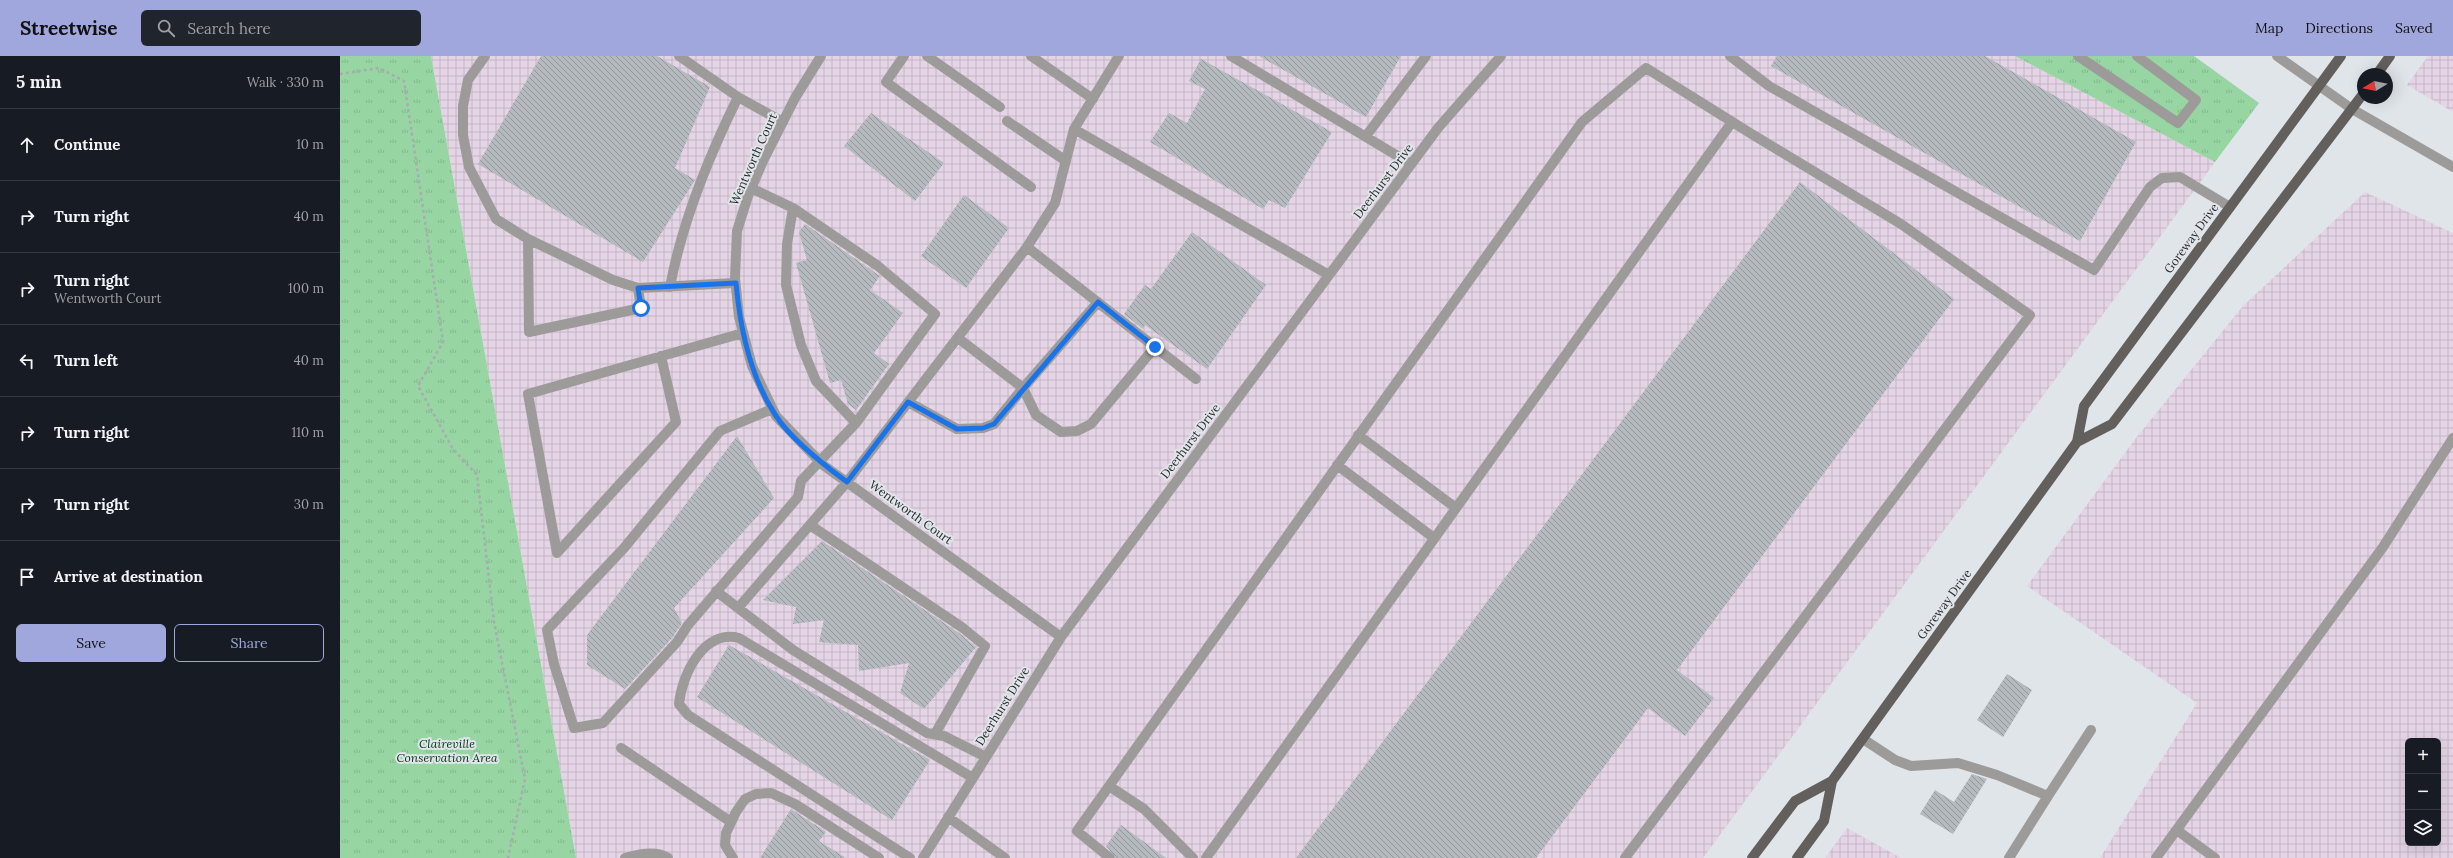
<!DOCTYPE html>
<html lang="en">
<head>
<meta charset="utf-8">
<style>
  :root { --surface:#171b24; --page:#20242c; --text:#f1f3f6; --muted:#9ea1a6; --line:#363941; --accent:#a0a7dd }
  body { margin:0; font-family:Lora,serif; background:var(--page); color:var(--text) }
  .controls { position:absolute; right:12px; bottom:12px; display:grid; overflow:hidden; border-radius:6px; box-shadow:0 4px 16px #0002 }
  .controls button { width:36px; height:36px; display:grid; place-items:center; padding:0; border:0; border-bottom:1px solid var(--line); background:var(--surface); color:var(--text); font:20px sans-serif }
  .compass { position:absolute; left:2017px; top:12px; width:36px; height:36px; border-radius:50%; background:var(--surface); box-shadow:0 4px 16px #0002; rotate:260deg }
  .stop { position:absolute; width:12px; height:12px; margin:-9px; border:3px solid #1a73e8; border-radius:50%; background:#fff }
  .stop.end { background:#1a73e8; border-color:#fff; box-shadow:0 1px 4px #0008 }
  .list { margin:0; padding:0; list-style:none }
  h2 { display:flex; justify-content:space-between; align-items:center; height:52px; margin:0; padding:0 16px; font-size:17px }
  h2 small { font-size:13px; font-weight:400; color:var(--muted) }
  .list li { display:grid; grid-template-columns:26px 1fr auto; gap:12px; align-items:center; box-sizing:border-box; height:72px; padding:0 16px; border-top:1px solid var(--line) }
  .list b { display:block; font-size:15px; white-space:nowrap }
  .list p { margin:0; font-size:13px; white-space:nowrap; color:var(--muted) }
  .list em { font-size:13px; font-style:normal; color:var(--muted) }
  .actions { display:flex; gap:8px; padding:12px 16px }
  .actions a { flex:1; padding:9px 0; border:1px solid var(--accent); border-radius:6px; text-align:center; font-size:14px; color:var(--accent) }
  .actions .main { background:var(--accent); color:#111 }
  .icon { flex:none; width:22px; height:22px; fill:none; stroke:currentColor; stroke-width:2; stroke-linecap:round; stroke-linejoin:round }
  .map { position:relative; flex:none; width:2113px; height:802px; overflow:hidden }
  header { display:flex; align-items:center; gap:24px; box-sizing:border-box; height:56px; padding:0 20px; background:var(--accent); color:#111 }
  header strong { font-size:19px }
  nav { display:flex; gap:22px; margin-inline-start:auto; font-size:14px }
  .search { width:280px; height:36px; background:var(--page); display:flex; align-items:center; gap:10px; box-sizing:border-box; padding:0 14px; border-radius:6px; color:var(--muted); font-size:15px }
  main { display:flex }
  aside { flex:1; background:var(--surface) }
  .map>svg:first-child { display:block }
</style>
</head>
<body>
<header>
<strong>Streetwise</strong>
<div class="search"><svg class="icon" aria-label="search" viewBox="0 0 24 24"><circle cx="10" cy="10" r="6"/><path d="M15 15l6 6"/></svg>Search here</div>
<nav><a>Map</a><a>Directions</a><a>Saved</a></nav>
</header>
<main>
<aside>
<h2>5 min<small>Walk · 330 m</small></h2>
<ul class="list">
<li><svg class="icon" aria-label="ahead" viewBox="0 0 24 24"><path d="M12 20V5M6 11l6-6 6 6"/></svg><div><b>Continue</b></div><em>10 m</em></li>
<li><svg class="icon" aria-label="right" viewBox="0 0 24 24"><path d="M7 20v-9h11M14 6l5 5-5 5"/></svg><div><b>Turn right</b></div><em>40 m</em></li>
<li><svg class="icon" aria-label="right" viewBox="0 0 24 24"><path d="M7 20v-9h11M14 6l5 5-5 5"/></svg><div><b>Turn right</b><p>Wentworth Court</p></div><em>100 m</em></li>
<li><svg class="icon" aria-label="left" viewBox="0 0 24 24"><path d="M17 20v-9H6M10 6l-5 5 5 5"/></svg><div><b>Turn left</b></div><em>40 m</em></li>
<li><svg class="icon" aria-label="right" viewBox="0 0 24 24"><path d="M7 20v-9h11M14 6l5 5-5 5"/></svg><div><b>Turn right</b></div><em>110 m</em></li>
<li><svg class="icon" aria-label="right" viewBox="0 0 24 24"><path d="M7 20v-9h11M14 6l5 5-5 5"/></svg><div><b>Turn right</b></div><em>30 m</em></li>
<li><svg class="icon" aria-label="arrive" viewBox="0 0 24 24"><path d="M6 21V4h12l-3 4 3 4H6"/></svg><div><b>Arrive at destination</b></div></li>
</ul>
<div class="actions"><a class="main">Save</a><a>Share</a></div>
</aside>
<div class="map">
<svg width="2113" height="802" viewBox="0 0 2113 802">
  <defs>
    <pattern id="industrial-grid" width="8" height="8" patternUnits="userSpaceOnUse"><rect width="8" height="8" fill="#e4d4e6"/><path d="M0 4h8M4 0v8" fill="none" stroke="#c4b6c5"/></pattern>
    <pattern id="grass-tufts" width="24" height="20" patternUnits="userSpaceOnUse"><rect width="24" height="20" fill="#97d5a3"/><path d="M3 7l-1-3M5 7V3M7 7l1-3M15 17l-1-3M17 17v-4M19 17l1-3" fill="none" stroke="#82b78c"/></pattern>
    <pattern id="building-back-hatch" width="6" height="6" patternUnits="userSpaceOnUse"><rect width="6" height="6" fill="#b5babf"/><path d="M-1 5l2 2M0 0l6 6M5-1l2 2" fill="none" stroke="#93979b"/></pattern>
  </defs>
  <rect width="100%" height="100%" fill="#e0e5e9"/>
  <path fill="url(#industrial-grid)" fill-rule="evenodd" d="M91 0H1675L1875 106 1363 802H236Z
    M2088 0H2113V56L2067 29Z
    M2025 136 2113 177V802H1760L1857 647 1687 530 1796 382 1903 250ZM2068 685H2098V787H2068Z
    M1507 772 1561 802H1485Z"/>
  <path fill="url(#grass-tufts)" d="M0 0H91L236 802H0Z
    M1675 0H1854L1919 47 1875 106Z"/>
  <path fill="url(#building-back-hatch)" d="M201 0H317L370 31 335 112 355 124 303 206 138 108Z
    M919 0H1061L1026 61Z
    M1437 0H1645L1796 86 1740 185 1431 10Z
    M861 3 992 76 945 152 929 144 923 153 810 86 829 57 847 67 865 33 849 25Z
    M531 57 604 107 575 145 504 90Z
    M1460 126 1614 243 1337 614 1374 642 1345 680 1308 652 1196 802H956Z
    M624 139 669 172 626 232 581 200Z
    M465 168 540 220 530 234 563 257 534 297 549 308 516 354 508 348 501 324 490 327 456 207 467 204 459 176Z
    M852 176 926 229 867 313 805 269 803 273 784 258 805 229 811 233Z
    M397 380 434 442 334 552 342 567 332 582 285 633 247 609V579Z
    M482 485 619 577 636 591 584 653 560 637 569 607 519 615 518 589 479 586 484 564 453 568 456 551 423 544Z
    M389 589 590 704 552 764 357 641Z
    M1667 618 1692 634 1663 681 1637 664Z
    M1632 718 1647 723 1613 778 1580 758 1595 734 1614 746Z
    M451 753 486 776 479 785 506 802H420Z
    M781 769 826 802H776L766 790Z"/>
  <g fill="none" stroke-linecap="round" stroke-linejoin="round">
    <path stroke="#a8acb0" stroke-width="2.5" stroke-dasharray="3 3" stroke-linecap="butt" d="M0 18 39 12 64 25 103 286 78 330 113 393 137 419 154 566 185 723 168 802"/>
    <path stroke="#9d9b99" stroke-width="10" d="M145 0 128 24 123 50V79L129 111 156 163 188 183 273 224 298 232 395 227
      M339 0 398 41
      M481 0 455 42 423 105 408 140 397 175 395 222 399 261 412 310 436 360 483 409 721 581
      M564 0 546 26 691 131
      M587 0 660 51
      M691 0 753 43
      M779 0 734 73 715 147 687 191 856 323
      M891 0 1071 108
      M1390 0 1429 30 1754 214 1810 131 1822 122 1840 121 1890 151
      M1738 0 1838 67 1856 44 1797 0
      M1937 0 2012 53 2113 111
      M667 65 726 105
      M734 73 989 219
      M1026 80 1086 0
      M411 132 453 152 447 188 446 229 461 289 476 325 516 367 461 425 458 441 348 569 337 586 263 667 234 672 214 608 207 574 284 492 380 375 432 353
      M453 152 538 210 595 258 516 367
      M188 183 189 276 301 252 298 232
      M330 231C342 166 369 100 398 41L443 66
      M758 246 683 332 696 359 721 376 737 375 751 368 815 291
      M321 300 336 366 217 497 188 338 403 277
      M568 346 617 373 643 372 654 368 683 332 618 282
      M1018 379 1116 452
      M997 409 1094 482
      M470 469 623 572 645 590 595 678
      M376 535 398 552 507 426 687 191
      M398 552 453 594 587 677 604 680 646 701
      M1523 683 1555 704 1571 710 1618 707 1657 719 1708 740 1669 802
      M281 692 391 766
      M769 730 804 753 853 802
      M1708 740 1751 674
      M608 761 665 802
      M1838 775 1875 802
      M285 802C298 798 316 794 328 802
      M393 802 385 789 386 777 396 756 405 743 416 738 431 737 455 748 539 802
      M570 802 348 659 339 648C342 618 364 573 399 582L633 722
      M583 802 721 581 1098 72 1161 0
      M770 802 737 775 1242 66 1306 12 1410 77 1561 168 1690 259 1285 802
      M866 802 1392 66
      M1816 802 2043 491 2113 382"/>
    <path stroke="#635f5c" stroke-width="10" d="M2037 18 2050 0
      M1737 386 1772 368 2023 38
      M1412 802 1455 745 1492 725
      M1457 802 1484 765 1492 725 1737 386 1744 350 2001 0"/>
  </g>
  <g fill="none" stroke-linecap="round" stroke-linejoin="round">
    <path stroke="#1a73e8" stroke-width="5" d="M301 252 298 232 396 227C400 272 410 321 436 360 451 383 484 409 507 426L568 346 617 373 643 372 654 368 758 246 815 291"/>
  </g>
  <g text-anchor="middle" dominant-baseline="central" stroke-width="4" stroke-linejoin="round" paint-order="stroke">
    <g font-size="12" fill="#292a2c" stroke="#e0e5e9">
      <text transform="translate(413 103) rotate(-66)">Wentworth Court</text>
      <text transform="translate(1043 125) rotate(-53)">Deerhurst Drive</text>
      <text transform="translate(1851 182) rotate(-54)">Goreway Drive</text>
      <text transform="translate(850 385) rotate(-53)">Deerhurst Drive</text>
      <text transform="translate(571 456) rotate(36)">Wentworth Court</text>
      <text transform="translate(1604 548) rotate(-54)">Goreway Drive</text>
      <text transform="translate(662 650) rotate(-58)">Deerhurst Drive</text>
    </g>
    <g font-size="12" font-style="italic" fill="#013715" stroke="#e0e5e9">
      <text x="107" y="687">Claireville<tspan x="107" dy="14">Conservation Area</tspan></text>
    </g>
  </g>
</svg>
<div class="controls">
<button>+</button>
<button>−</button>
<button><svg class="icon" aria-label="layers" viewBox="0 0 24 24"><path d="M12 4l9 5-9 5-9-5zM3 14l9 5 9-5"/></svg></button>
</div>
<svg class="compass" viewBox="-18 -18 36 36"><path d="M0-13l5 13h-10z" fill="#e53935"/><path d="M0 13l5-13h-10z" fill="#9ea1a6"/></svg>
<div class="stop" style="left:301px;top:252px"></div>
<div class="stop end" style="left:815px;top:291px"></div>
</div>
</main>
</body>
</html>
